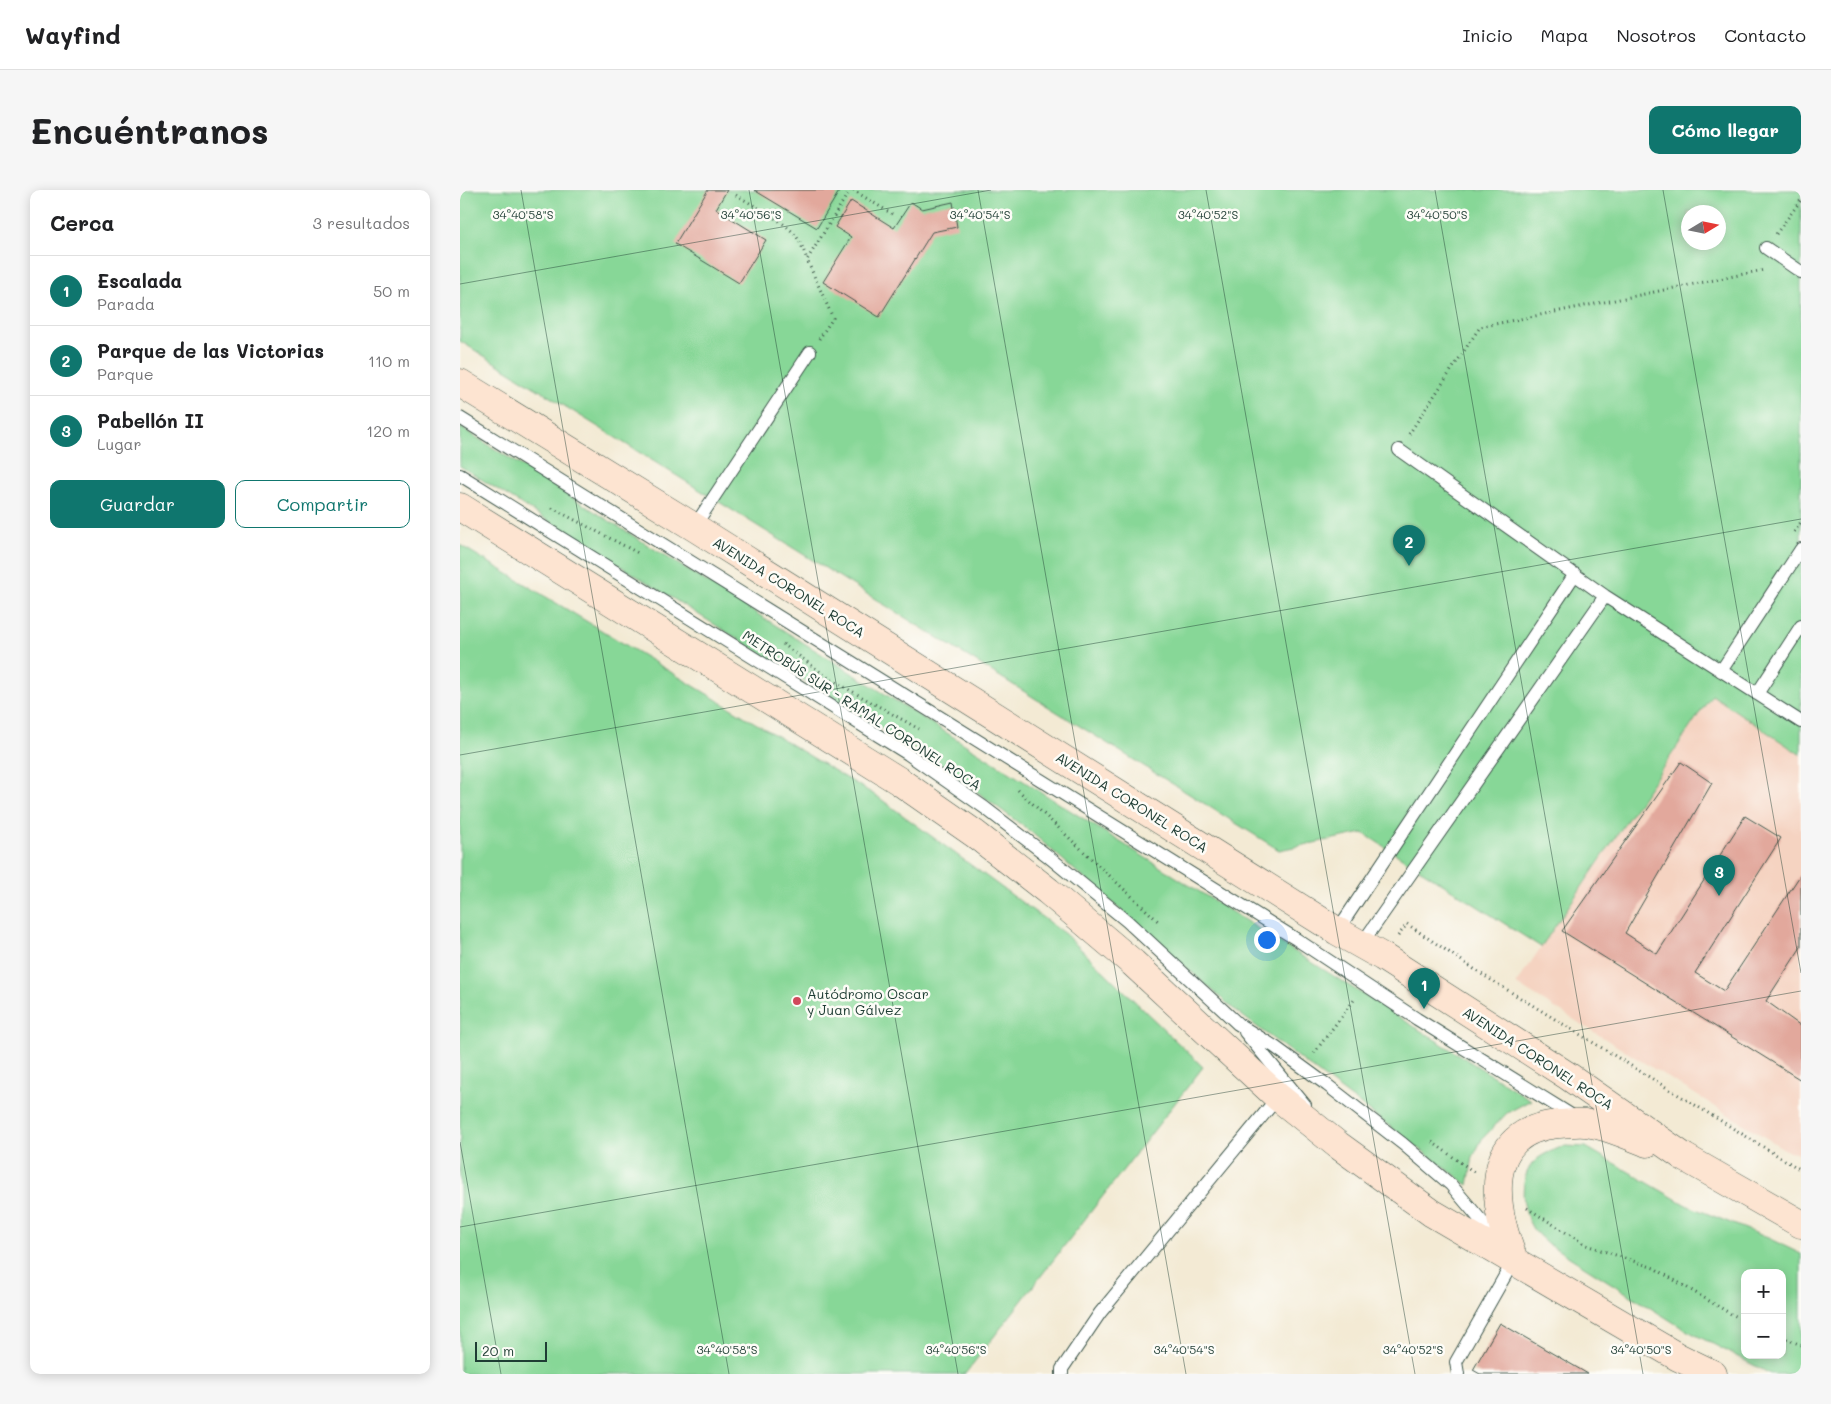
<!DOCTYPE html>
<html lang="es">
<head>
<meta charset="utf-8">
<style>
  :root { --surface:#fff; --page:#f6f6f6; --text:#202124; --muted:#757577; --line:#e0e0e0; --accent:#0f766e }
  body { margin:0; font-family:Mali,sans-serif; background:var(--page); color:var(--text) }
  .controls { position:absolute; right:15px; bottom:15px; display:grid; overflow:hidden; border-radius:10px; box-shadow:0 2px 12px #0003 }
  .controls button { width:45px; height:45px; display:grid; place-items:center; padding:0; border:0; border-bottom:1px solid var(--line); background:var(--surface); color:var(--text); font:25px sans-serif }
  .compass { position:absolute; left:1221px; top:15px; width:45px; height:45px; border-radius:50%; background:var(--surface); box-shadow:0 2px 12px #0003; rotate:80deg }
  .scale { position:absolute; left:15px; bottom:12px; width:72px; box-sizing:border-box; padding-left:5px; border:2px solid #1f3d34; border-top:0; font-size:14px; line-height:18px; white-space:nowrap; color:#1f3d34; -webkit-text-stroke:4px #fdfcf7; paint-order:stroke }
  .you { position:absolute; left:806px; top:749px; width:18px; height:18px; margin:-12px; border:4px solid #fff; border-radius:50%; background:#1a73e8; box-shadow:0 0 0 8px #1a73e833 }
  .badge { display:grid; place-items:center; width:32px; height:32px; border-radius:50%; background:var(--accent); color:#fff; font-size:16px; font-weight:700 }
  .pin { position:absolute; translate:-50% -41px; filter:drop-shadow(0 1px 2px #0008) }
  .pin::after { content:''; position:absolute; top:26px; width:18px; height:15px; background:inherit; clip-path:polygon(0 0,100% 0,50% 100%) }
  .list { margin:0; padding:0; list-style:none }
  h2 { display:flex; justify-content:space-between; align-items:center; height:65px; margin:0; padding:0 20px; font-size:21px }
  h2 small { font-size:16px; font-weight:400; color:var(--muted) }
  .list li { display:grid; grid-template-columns:32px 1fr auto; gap:15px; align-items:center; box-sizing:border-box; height:70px; padding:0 20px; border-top:1px solid var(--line) }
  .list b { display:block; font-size:19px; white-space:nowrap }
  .list p { margin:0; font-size:16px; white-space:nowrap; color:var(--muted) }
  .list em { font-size:16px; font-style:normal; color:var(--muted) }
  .actions { display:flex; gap:10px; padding:15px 20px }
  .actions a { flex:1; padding:11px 0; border:1px solid var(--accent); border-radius:10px; text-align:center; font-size:18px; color:var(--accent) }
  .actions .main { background:var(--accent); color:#fff }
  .map { position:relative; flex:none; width:1341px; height:1184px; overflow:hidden; border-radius:10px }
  header { display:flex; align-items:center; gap:30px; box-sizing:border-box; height:70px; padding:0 25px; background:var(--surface); border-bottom:1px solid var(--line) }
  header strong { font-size:24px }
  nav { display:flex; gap:28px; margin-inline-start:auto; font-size:18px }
  .intro { display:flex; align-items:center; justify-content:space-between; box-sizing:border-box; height:120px; padding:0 30px }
  h1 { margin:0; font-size:35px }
  .button { padding:12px 22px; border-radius:10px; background:var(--accent); color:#fff; font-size:18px; font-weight:700 }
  main { display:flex; gap:30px; padding:0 30px }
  aside { flex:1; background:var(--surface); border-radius:10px; box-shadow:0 2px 12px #0003 }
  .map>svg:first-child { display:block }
</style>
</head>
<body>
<header>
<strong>Wayfind</strong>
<nav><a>Inicio</a><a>Mapa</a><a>Nosotros</a><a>Contacto</a></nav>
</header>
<div class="intro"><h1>Encuéntranos</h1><a class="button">Cómo llegar</a></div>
<main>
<aside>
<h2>Cerca<small>3 resultados</small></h2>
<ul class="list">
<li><span class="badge">1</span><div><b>Escalada</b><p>Parada</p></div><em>50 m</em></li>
<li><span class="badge">2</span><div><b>Parque de las Victorias</b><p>Parque</p></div><em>110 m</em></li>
<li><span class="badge">3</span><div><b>Pabellón II</b><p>Lugar</p></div><em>120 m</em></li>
</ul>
<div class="actions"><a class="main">Guardar</a><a>Compartir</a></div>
</aside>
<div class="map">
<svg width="1341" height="1184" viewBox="0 0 1341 1184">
  <rect width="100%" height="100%" fill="#fdfcf7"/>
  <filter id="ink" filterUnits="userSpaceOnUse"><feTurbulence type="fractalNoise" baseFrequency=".02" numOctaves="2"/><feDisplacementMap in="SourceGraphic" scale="10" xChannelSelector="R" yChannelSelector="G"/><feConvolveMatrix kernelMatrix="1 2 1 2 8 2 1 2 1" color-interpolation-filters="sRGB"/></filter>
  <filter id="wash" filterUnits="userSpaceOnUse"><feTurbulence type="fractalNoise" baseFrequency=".0096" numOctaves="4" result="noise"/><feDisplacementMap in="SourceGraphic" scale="20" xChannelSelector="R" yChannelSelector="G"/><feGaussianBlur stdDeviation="1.12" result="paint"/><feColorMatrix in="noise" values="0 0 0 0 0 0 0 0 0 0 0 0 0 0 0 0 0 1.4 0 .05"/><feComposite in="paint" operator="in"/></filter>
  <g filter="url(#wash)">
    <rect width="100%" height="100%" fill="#f3ead4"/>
    <path fill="#f5d3c1" d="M1253 505 1341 565V964L1329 962 1056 794Z"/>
    <path fill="#87d797" stroke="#538a66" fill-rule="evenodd" d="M0 0H1341V565L1252 505 1081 757 903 643 819 660 0 151ZM1228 22H1258V52H1228Z
      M0 237 1071 910 1047 923 1022 949 1013 967 1008 995 776 821 571 642 485 578 0 276Z
      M0 355 418 607 605 744 743 877 505 1184H0Z
      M1104 956 1126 957 1226 1015 1308 1048 1341 1064V1184H1311L1224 1139 1087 1053C1083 1049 1077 1044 1073 1039 1061 1020 1058 985 1076 970 1084 963 1095 960 1104 956ZM1285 1083H1322V1165H1285Z"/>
    <g id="blocks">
      <path fill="#e2a89c" d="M248 0H267L256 19 306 50 279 93 215 54Z
        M294 0H380L357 38Z
        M391 11 434 38 451 12 462 19 493 12 497 37 472 42 419 127 363 92 391 47 375 37Z
        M1221 572 1252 593 1165 743 1197 764 1285 626 1321 648 1235 783 1264 801 1341 684V757L1306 811 1341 836V890L1102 741Z
        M1040 1133 1128 1184H1020L1013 1180Z"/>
    </g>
  </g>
  <g filter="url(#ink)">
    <use href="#blocks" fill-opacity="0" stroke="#3f574c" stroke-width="1"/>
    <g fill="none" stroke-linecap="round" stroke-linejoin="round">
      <defs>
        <path id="service" d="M1306 58 1341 82
          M0 228 836 749 957 829 1116 928
          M939 260 1145 406 1341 532
          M0 285 448 564 525 618 589 667 667 731 778 834 815 857 867 895 943 954 991 995 1041 1054
          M234 337 350 162
          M1261 481 1341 359
          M1297 504 1341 436
          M877 741 1115 384
          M901 755 1145 406
          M785 842 845 915
          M602 1184V1179L640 1123 818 907
          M998 1184 996 1172 1054 1070"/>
        <path id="secondary" d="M0 193 234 337 877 741 923 767 1108 886 1224 967 1341 1034
          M0 317 439 591 515 644 588 701 673 773 818 907 878 955 972 1023 1218 1167 1253 1184
          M1054 1070C1033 1017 1020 941 1098 934 1107 934 1116 932 1125 933 1147 936 1167 945 1187 953"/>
      </defs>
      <use href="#service" stroke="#3f574c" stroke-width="14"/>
      <use href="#secondary" stroke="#3f574c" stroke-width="29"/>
      <path stroke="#3f574c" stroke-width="3" stroke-dasharray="1 4" stroke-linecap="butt" d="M393 0 432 24
        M276 5C292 15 325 31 335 45 341 52 344 61 347 70
        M1316 44 1341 10
        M359 149 373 128 347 70 390 0
        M949 244 1020 137 1304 80
        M92 318 178 363
        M1334 342 1341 332
        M323 454 370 489 459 539
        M558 600 699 732
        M938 746 947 734 1023 785 1341 980
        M854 863 894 810
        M972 952 1014 982
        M1067 1018 1126 1055 1194 1078 1271 1124 1285 1130
        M1322 1147 1341 1155"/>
      <use href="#service" stroke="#fff" stroke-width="12"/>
      <use href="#secondary" stroke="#fde4d1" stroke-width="28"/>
    </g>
  </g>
  <path fill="none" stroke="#1f3d34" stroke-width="1" stroke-opacity="0.45" d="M61 0 269 1184M289 0 498 1184M518 0 726 1184M746 0 955 1184M975 0 1183 1184M1203 0 1341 783M0 94 531 0M0 565 1341 329M0 952 41 1184M0 1037 1341 801"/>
  <circle fill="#d1495b" stroke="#fdfcf7" stroke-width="2" cx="337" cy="811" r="5"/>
  <g text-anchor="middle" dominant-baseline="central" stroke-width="5" stroke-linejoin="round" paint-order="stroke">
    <g font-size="14" fill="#1f3d34" stroke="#fdfcf7">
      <text transform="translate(329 397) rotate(32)">AVENIDA CORONEL ROCA</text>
      <text transform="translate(402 520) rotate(33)">METROBÚS SUR - RAMAL CORONEL ROCA</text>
      <text transform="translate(672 612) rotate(32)">AVENIDA CORONEL ROCA</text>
      <text transform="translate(1078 868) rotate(33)">AVENIDA CORONEL ROCA</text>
    </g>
    <g font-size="14" fill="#1f3d34" stroke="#fdfcf7" text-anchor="start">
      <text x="347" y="803">Autódromo Oscar<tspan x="347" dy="16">y Juan Gálvez</tspan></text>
    </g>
  </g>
  <g font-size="12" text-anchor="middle" fill="#1f3d34" stroke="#fdfcf7" stroke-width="5" stroke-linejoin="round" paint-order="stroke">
    <text x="63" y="29">34°40'58"S</text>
    <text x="291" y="29">34°40'56"S</text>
    <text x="520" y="29">34°40'54"S</text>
    <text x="748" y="29">34°40'52"S</text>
    <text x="977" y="29">34°40'50"S</text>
    <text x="267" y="1164">34°40'58"S</text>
    <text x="496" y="1164">34°40'56"S</text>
    <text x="724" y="1164">34°40'54"S</text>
    <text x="953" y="1164">34°40'52"S</text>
    <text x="1181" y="1164">34°40'50"S</text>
  </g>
</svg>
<div class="controls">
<button>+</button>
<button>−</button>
</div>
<svg class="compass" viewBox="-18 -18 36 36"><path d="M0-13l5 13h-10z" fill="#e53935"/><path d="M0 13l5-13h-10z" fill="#757577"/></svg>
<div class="scale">20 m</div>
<div class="you"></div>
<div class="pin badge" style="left:964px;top:819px">1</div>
<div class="pin badge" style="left:949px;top:376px">2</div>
<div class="pin badge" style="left:1259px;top:706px">3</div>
</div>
</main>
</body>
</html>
